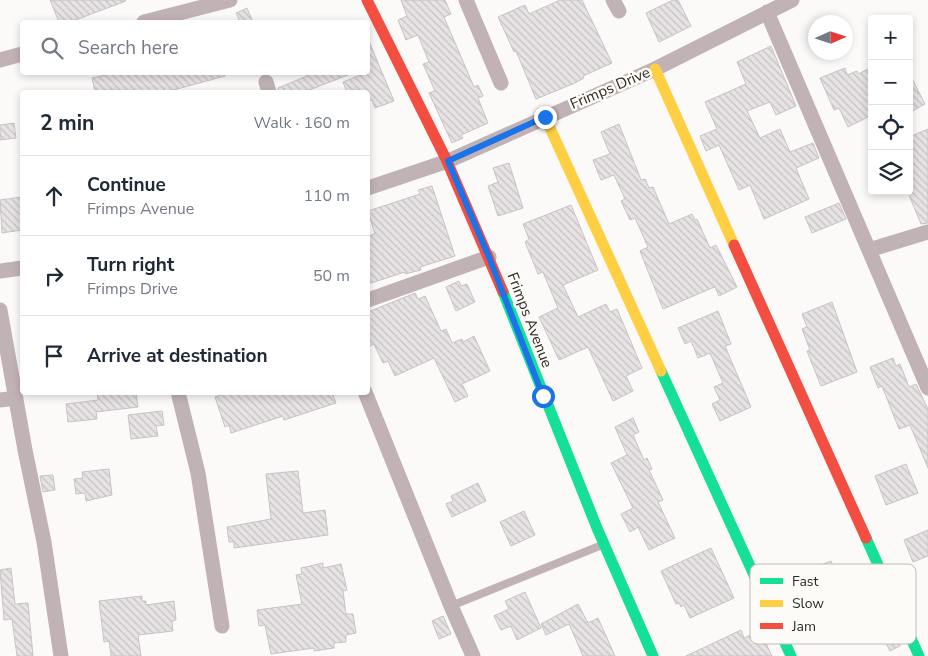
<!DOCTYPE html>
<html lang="en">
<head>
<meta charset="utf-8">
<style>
  :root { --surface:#fff; --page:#f2f2f3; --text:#1f2937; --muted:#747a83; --line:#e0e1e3 }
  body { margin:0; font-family:"Nunito Sans",sans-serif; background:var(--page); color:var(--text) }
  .controls { position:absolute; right:15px; top:15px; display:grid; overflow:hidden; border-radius:5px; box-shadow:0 2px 8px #0003 }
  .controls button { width:45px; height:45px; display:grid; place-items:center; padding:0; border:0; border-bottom:1px solid var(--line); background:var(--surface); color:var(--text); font:25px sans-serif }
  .compass { position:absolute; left:808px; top:15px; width:45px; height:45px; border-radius:50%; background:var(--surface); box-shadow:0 2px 8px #0003; rotate:87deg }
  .stop { position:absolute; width:15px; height:15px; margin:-11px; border:4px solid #1a73e8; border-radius:50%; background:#fff }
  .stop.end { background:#1a73e8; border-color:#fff; box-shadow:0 1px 5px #0008 }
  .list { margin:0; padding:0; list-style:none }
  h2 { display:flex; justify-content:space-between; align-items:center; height:65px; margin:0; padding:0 20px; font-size:21px }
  h2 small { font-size:16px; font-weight:400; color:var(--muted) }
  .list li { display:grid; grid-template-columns:32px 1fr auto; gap:15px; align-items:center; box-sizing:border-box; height:80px; padding:0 20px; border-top:1px solid var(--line) }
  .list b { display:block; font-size:19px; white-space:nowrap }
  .list p { margin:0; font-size:16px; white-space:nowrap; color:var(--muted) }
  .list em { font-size:16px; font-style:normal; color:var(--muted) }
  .icon { flex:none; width:28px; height:28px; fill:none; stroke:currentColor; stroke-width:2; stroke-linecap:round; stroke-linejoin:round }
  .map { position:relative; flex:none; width:928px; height:656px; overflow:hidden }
  .search { position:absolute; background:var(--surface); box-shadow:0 2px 8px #0003; left:20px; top:20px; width:350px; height:55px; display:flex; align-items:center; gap:12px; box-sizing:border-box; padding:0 18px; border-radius:5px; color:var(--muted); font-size:19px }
  .panel { position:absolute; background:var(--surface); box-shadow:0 2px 8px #0003; left:20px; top:90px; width:350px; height:305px; border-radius:5px }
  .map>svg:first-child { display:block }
</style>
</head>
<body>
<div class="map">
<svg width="928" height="656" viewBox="0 0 928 656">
  <defs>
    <pattern id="building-back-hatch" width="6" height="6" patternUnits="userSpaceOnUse" patternTransform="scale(1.25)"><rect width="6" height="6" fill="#e7e2e3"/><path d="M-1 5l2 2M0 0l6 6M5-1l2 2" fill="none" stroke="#c6c2c2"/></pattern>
  </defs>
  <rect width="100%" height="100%" fill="#fcfaf8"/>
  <path fill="url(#building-back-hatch)" stroke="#c8c3c5" d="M50 0H125L126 1 70 22H59Z
    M401 0H445L451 14 444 17 474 87 478 85 483 96 478 98 488 123 461 135 463 138 452 143 429 93 435 91 423 64 429 62 418 35 406 40 398 20 407 16Z
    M560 0H582L612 63 583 76 584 78 575 83 536 99 516 51 514 52 498 17 525 5 529 14Z
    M673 0H678L691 26 659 42 646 13Z
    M247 8 253 22H240L236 13Z
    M368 39 394 101 375 108 372 100 368 101V92H347L343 82 368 72Z
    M771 46 796 106 776 115 770 102 747 111 760 138 780 129 790 152 813 143 819 158 796 168 809 199 764 219 750 185 739 190 719 145 706 151 700 136 717 129 705 102 746 84 737 62Z
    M872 67V115L848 127 839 108 834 110 820 78 845 68 847 75 857 71 858 74Z
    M120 72H225V76L166 92H95L92 78Z
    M306 72H353V73L304 92H278V88L307 76Z
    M909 73 925 104 909 113Z
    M14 123 16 138 0 140V125Z
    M619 124 641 180 645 179 649 188 653 187 669 224 692 214 695 220 697 219 710 248 716 245 737 287 719 296 715 287 712 288 663 309 640 251 648 247 635 218 630 220 621 201 625 199 614 175 601 180 593 160 610 154 601 132Z
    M928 129V223L921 224 909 195V137Z
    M509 163 523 208 498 216 488 186 498 182 493 168Z
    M432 186 455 256 420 267 421 270 405 274V272L368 284V236L375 234 368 211 420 194 418 190Z
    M22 197V230L2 233 0 200Z
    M839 203 846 219 812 233 805 217Z
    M571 205 598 270 563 285 578 317 606 304 610 312 617 309 642 368 626 376 633 391 613 401 588 347 559 360 539 317 558 308 543 272 538 274 525 242 529 239 523 224Z
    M459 281 461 286 467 284 475 302 456 311 446 287Z
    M415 293 418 299 425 296 441 331 446 329 452 343 462 339 463 342 474 336 490 371 462 384 468 396 455 402 434 358 395 376 388 361 383 363 374 344 368 347V312Z
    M832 302 857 372 821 386 807 351 810 350 802 329 807 327 802 314Z
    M718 311 731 344 725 346 751 407 720 421 712 404 720 400 714 387 723 383 710 353 698 358 691 341 685 344 678 328Z
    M893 358 896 366 900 364 909 387 916 384 928 409V468L910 425 899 429 882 386 878 388 870 367Z
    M97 392H136L138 407 96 412 97 419 68 422 66 404 98 400Z
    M229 392H332L336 403 284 420 283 416 231 433 229 425 225 427 215 397Z
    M162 411 164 425 156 426 158 436 131 439 128 415Z
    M633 418 639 432 633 435 644 460 647 458 652 469 649 470 663 500 658 502 675 538 649 550 638 527 630 532 621 514 633 508 611 463 627 455 615 427Z
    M906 464 918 493 886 505 875 476Z
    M109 469 112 495 86 501 85 493 76 494 74 479 83 478 82 472Z
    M298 471 303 513 325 510 328 535 234 548V542H229L227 527 271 519 266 474Z
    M53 475 55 490 43 492 40 476Z
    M478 483 486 501 452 517 446 504 453 501 451 496Z
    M524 511 535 535 511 546 500 522Z
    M928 530V556L913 562 904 540Z
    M711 548 734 598 690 618 684 605 681 607 679 603 676 604 661 571Z
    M831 561 848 604 808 619 791 577Z
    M323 563V568L341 564 347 590 343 591 346 614H353L356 633 346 635V642L334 643V648L314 651V648L271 654 265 625 259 626 257 610 302 604 296 575 302 574 301 568Z
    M11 568 15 604 28 603 33 656H17L12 619 4 620 0 570Z
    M525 592 541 628 517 640 511 626 501 630 494 616 509 609 505 601Z
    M142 596V601H146V605L174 601 176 620 172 621 173 631 138 635 141 656H111L109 641 104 642 99 601Z
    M578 604 588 623 598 618 615 656H583L569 624 546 635 541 624Z
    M886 615 900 646 890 651 875 621Z
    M443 616 451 634 439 639 432 621Z
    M741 630 744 638 760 631 772 656H686Z"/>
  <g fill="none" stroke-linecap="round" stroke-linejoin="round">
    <path stroke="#c1b2b5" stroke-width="8" d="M451 606 602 545"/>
    <path stroke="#c1b2b5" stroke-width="15" d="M466 0 501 83
      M613 0 619 11
      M767 12 928 388
      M144 22 230 0
      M0 60 22 54
      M266 82 269 92
      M368 188 448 161 655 69 792 0
      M869 250 928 232
      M0 271 22 268
      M368 300 489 257
      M0 310 25 450 44 542 61 656
      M178 392 198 473 222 626
      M365 392 451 606 473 656
      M0 400 16 398"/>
    <path stroke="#16e098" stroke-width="11" d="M503 292 597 528 653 656
      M661 371 791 656
      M866 538 919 656"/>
    <path stroke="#ffcf43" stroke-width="11" d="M655 69 734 245
      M545 117 661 371"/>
    <path stroke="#f24e42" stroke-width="11" d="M367 0 446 159 503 292
      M734 245 866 538"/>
  </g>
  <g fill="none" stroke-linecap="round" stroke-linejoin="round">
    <path stroke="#1a73e8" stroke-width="6" d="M543 396 489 257 448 161 545 117"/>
  </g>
  <g text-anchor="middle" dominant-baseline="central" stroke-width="5" stroke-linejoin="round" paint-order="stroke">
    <g font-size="15" fill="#2d2921" stroke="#fdfbf7">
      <text transform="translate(610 88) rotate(-23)">Frimps Drive</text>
      <text transform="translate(530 320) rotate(69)">Frimps Avenue</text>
    </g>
  </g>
  <rect x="750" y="564" width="166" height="80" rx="8" fill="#fdfbf7" stroke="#bfbcb7" stroke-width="1"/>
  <rect x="760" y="578" width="23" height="6" fill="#16e098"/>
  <rect x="760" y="600" width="23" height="7" fill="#ffcf43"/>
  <rect x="760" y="623" width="23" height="6" fill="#f24e42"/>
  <g font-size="14" fill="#2d2921">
    <text x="792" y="586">Fast</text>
    <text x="792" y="608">Slow</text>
    <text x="792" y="631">Jam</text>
  </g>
</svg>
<div class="controls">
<button>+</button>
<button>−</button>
<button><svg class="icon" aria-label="locate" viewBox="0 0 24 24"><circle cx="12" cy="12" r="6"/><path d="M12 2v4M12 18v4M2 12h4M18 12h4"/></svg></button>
<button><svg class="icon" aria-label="layers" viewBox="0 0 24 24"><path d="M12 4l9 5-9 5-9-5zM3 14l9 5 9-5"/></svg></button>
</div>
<svg class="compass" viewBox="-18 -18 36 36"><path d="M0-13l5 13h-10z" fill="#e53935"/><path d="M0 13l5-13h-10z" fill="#747a83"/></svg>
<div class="stop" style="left:543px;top:396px"></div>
<div class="stop end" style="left:545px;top:117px"></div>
<div class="search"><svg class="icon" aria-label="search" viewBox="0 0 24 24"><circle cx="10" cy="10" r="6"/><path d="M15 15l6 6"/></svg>Search here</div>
<section class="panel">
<h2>2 min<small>Walk · 160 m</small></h2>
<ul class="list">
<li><svg class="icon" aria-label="ahead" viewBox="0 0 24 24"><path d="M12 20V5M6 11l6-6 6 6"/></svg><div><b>Continue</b><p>Frimps Avenue</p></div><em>110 m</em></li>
<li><svg class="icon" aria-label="right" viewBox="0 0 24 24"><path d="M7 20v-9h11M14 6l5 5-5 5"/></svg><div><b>Turn right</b><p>Frimps Drive</p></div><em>50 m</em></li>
<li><svg class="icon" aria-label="arrive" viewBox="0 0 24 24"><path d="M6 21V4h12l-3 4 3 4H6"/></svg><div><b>Arrive at destination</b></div></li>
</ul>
</section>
</div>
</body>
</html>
